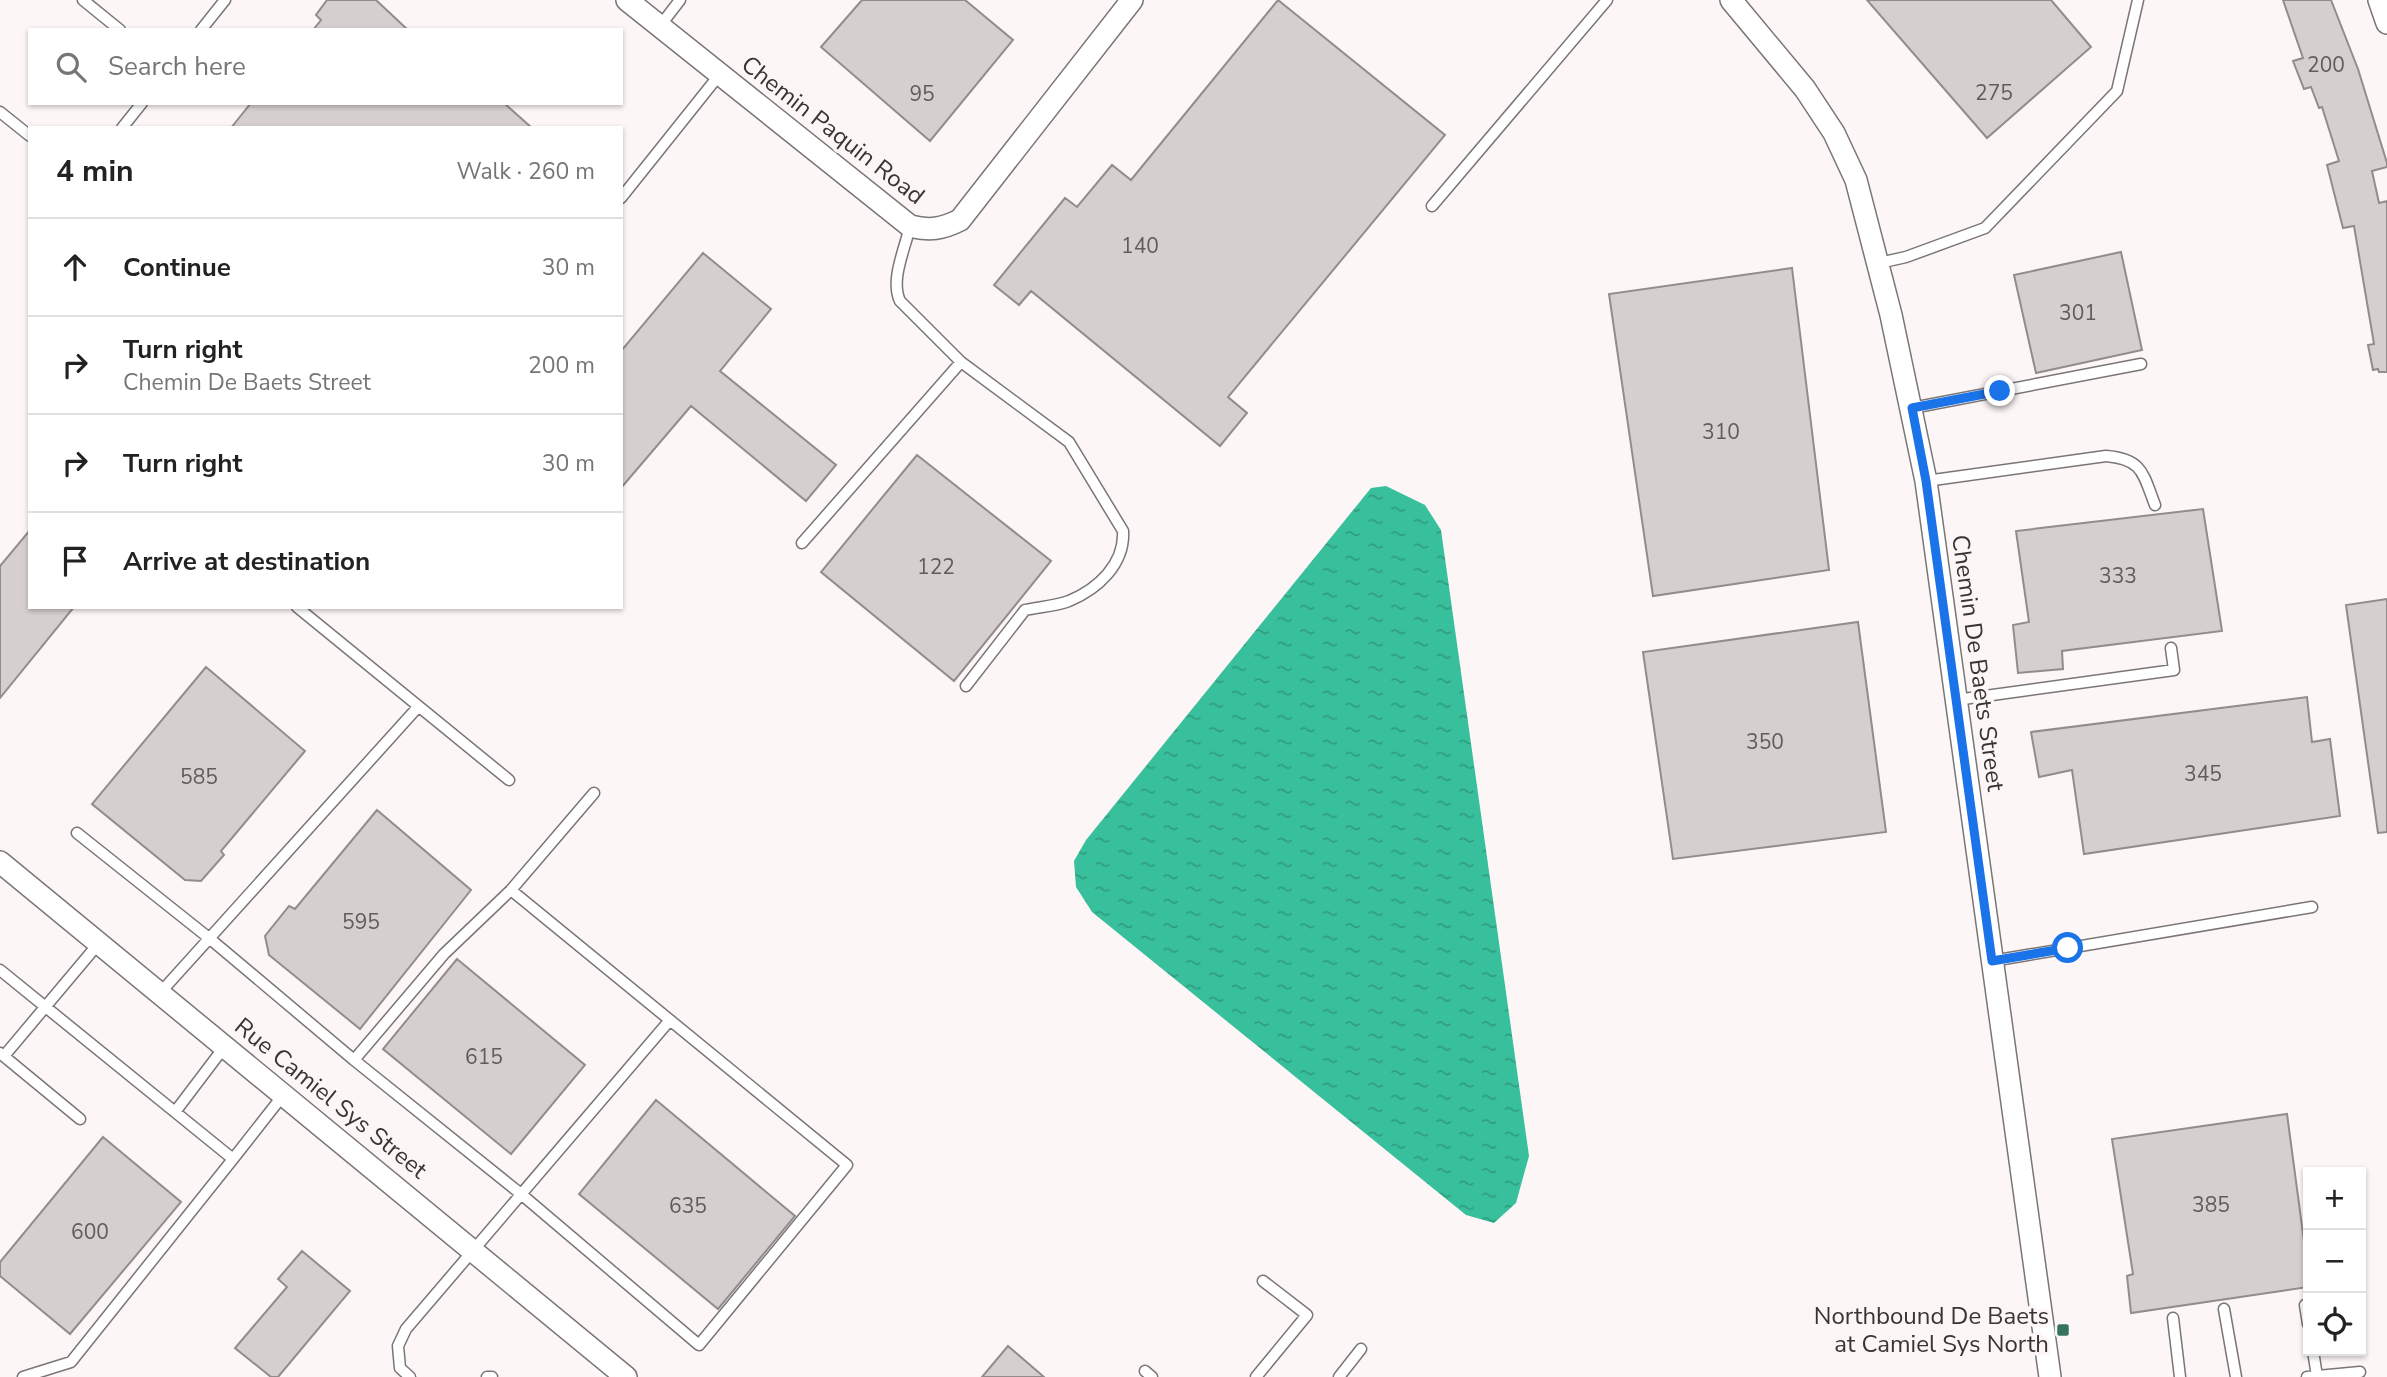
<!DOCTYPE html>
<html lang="en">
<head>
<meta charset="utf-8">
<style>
  :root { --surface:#fff; --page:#f2f2f2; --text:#222; --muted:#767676; --line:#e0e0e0 }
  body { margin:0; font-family:"Nunito Sans",sans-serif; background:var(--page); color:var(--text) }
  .controls { position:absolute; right:21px; bottom:21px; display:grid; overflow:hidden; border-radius:0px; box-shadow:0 2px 5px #0004 }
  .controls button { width:63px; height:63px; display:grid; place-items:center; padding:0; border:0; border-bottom:2px solid var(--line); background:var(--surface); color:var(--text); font:35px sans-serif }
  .stop { position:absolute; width:21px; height:21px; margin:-16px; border:5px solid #1a73e8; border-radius:50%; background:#fff }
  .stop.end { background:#1a73e8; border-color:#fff; box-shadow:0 2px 7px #0008 }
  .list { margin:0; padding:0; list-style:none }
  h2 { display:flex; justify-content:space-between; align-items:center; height:91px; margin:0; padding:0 28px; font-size:30px }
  h2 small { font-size:23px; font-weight:400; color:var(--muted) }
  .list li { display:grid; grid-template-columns:46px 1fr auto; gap:21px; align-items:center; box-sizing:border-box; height:98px; padding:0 28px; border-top:2px solid var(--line) }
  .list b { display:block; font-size:26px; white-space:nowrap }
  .list p { margin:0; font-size:23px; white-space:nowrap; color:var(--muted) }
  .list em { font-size:23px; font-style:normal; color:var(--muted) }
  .icon { flex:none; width:38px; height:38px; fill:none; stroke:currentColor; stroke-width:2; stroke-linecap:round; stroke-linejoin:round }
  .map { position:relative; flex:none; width:2387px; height:1377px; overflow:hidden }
  .search { position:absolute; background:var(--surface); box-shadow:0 2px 5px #0004; left:28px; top:28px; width:595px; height:77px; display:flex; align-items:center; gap:18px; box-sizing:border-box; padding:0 24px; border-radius:0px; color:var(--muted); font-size:26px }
  .panel { position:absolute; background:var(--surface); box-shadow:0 2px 5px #0004; left:28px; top:126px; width:595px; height:483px; border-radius:0px }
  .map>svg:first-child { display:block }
</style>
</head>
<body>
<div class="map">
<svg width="2387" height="1377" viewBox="0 0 2387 1377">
  <defs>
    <pattern id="water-ripples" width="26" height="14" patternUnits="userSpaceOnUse" patternTransform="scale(1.75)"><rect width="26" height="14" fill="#38c09c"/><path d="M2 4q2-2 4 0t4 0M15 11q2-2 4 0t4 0" fill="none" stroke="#309d80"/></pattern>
  </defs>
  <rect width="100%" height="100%" fill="#fdf6f6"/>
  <path fill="url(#water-ripples)" d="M1386 486 1425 505 1441 530 1529 1156 1516 1203 1494 1223 1466 1215 1092 912 1076 887 1074 861 1086 840 1371 488Z"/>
  <path fill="#d6cfcf" stroke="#938c8c" stroke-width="2" d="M327 0H376L408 30H313L321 20 316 15Z
    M862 0H965L1013 40 930 141 821 47Z
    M1278 0 1445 135 1228 397 1247 413 1220 446 1031 291 1019 305 994 285 1065 198 1077 207 1112 165 1131 180Z
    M1867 0H2051L2091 47 1987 138Z
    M2283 0H2331L2358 69 2387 163V167L2372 171 2379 203 2387 201V372H2379L2378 369 2373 370 2368 345 2374 344 2354 226 2343 228 2327 165 2339 161 2322 107 2319 108 2311 87 2304 89 2293 61 2303 58Z
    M251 103H504L532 128H231Z
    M2121 252 2142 350 2036 373 2014 275Z
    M703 253 771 309 720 371 836 465 806 501 691 406 621 488V351Z
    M1792 268 1829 570 1653 596 1609 294Z
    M917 455 1051 561 954 681 821 572Z
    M2203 509 2222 631 2062 651 2063 669 2018 673 2013 625 2029 622 2016 531Z
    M30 530V607H74L0 698V566Z
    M2387 599V832L2378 833 2346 605Z
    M1858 622 1886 832 1673 859 1643 652Z
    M206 667 305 751 221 851 224 855 201 881 185 880 92 804Z
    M2307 697 2312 742 2330 739 2340 816 2084 854 2072 770 2039 777 2031 732Z
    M377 810 471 890 360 1029 269 955 265 936 289 906 295 909Z
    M457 959 585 1065 511 1154 383 1049Z
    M656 1100 795 1216 718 1309 579 1194Z
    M2287 1114 2308 1271V1287L2131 1313 2127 1276 2133 1274 2112 1139Z
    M103 1137 181 1202 70 1334 0 1276V1262Z
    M302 1251 350 1291 278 1377H271L235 1348 287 1287 278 1279Z
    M1008 1346 1044 1377H982Z"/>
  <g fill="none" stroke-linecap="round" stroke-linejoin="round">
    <defs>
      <path id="lane" d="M83 0 120 30
        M660 26 680 0
        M201 30 225 0
        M0 112 30 136
        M122 128 142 103
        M621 198 720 74
        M1432 206 1607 0
        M910 226C905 249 890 280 900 301L961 362 1069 442 1123 531C1125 564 1098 589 1069 601 1056 606 1039 607 1025 610L966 686
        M1879 263 1906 257 1985 228 2117 91 2138 0
        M1912 408 2141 364
        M1926 481 2106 456C2143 459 2143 474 2155 505
        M802 543 961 362
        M297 607 509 780
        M1956 700 2174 670 2171 648
        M77 833 209 938 354 1060
        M511 890 847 1165 699 1345 521 1194 354 1060 444 954 511 890 594 793
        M1992 961 2312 907
        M0 970 233 1159 71 1362 23 1377
        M160 993 418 707
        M0 1053 80 1119
        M4 1056 99 943
        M175 1112 225 1046
        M233 1159 284 1094
        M2305 1305 2308 1324
        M2224 1309 2236 1377
        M2173 1318 2180 1377
        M2313 1351 2317 1376
        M1145 1371 1152 1377
        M410 1377 400 1368 398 1346 406 1329 670 1020
        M487 1377H492
        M1256 1377 1307 1315 1263 1281
        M1339 1377 1361 1349
        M2307 1377 2360 1372"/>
      <path id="street" d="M627 0 910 226C930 231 942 229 960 220L1132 0
        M1731 0 1805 89 1834 133 1856 180 1891 315 1926 481 2050 1377
        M2379 0 2387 23
        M0 862 626 1377"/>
    </defs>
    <use href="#lane" stroke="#7b7575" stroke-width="13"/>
    <use href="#street" stroke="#7b7575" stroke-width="24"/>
    <use href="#lane" stroke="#fff" stroke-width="10"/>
    <use href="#street" stroke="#fff" stroke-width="21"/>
  </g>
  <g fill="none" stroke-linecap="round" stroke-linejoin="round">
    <path stroke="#1a73e8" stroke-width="9" d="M2000 391 1912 408 1926 481 1992 961 2068 948"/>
  </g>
  <rect fill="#347360" stroke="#fdf6f6" stroke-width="2.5" x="2056" y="1323" width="14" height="14" rx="3.5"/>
  <g text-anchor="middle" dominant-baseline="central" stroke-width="7" stroke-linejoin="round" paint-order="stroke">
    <g font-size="21" fill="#605c5c">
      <text x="2326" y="65">200</text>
      <text x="1994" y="93">275</text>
      <text x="922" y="94">95</text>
      <text x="1140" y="246">140</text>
      <text x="2078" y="313">301</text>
      <text x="1721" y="432">310</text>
      <text x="936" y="567">122</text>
      <text x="2118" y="576">333</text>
      <text x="1765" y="742">350</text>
      <text x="2203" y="774">345</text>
      <text x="199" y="777">585</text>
      <text x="361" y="922">595</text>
      <text x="484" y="1057">615</text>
      <text x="2211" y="1205">385</text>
      <text x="688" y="1206">635</text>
      <text x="90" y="1232">600</text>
    </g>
    <g font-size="24" fill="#383535" stroke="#fdf6f6">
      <text transform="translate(833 130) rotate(38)">Chemin Paquin Road</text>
      <text transform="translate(1978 663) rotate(82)">Chemin De Baets Street</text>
      <text transform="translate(331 1098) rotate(39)">Rue Camiel Sys Street</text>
    </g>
    <g font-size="24" fill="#383535" stroke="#fdf6f6" text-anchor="end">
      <text x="2049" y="1316">Northbound De Baets<tspan x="2049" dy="28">at Camiel Sys North</tspan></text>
    </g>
  </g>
</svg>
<div class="controls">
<button>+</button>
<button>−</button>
<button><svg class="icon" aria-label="locate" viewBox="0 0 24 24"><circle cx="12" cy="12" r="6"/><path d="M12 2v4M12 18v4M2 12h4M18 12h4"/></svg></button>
</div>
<div class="stop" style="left:2068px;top:948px"></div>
<div class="stop end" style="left:2000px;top:391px"></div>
<div class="search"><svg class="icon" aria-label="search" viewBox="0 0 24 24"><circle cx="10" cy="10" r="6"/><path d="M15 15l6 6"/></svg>Search here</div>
<section class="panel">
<h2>4 min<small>Walk · 260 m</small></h2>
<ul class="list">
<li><svg class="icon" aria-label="ahead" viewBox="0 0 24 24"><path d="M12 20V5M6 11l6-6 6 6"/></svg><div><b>Continue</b></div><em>30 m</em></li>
<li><svg class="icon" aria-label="right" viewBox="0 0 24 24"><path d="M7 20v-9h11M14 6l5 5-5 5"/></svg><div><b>Turn right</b><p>Chemin De Baets Street</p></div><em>200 m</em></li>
<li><svg class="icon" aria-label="right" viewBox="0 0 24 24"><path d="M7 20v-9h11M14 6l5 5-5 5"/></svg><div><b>Turn right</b></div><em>30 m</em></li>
<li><svg class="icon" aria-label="arrive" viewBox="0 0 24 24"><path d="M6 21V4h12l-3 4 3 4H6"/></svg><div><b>Arrive at destination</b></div></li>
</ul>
</section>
</div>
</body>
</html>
